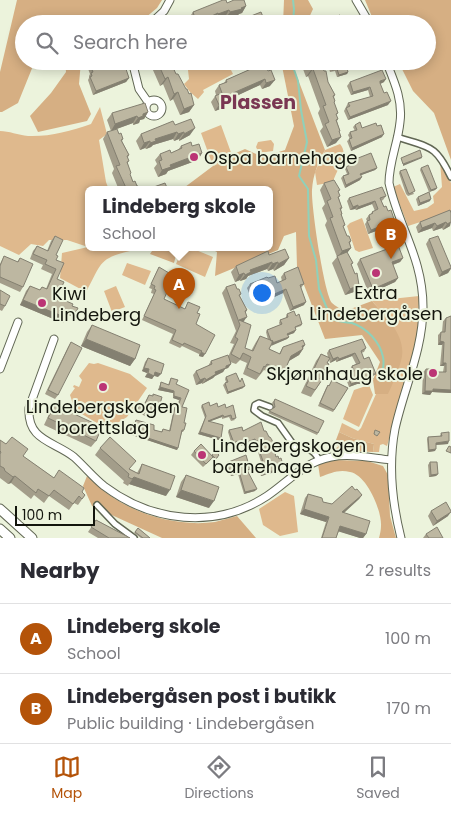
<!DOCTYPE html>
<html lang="en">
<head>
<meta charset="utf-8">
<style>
  :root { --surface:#fff; --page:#f2f2f3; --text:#2b2b33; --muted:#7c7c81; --line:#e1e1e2; --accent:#b45309 }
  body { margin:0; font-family:Poppins,sans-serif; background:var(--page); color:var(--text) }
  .scale { position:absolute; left:15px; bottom:12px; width:80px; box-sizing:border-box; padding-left:5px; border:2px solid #13150d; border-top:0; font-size:14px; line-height:18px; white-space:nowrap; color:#13150d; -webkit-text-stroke:4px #ecf3dc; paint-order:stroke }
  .you { position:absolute; left:261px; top:292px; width:18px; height:18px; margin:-12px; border:4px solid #fff; border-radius:50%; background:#1a73e8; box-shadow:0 0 0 8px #1a73e833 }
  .badge { display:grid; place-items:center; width:32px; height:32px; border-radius:50%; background:var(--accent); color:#fff; font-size:16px; font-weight:700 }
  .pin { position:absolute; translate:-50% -41px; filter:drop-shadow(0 1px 2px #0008) }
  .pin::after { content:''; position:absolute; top:26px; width:18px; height:15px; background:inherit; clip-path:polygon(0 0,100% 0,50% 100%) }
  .popup { position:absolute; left:85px; top:186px; width:188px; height:65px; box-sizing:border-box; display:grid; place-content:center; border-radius:8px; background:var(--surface); filter:drop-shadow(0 1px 4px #0005); font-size:16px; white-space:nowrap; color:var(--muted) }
  .popup b { font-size:19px; color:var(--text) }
  .popup::after { content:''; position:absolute; left:50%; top:100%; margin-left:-10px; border:10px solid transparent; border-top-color:var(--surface) }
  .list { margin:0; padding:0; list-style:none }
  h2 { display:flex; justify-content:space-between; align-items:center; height:65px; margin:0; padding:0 20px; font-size:21px }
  h2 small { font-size:16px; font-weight:400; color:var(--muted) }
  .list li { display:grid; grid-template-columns:32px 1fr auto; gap:15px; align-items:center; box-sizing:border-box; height:70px; padding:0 20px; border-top:1px solid var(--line) }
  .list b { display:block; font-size:19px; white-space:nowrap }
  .list p { margin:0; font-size:16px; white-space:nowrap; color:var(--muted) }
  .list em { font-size:16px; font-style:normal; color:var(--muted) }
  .icon { flex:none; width:28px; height:28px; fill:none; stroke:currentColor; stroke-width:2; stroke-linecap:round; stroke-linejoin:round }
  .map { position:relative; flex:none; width:451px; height:538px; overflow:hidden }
  .search { position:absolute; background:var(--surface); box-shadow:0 2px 12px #0003; left:15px; right:15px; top:15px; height:55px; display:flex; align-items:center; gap:12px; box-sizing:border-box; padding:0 18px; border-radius:28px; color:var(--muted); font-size:19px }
  .sheet { height:205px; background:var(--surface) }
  nav { display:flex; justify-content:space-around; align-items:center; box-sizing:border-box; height:70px; border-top:1px solid var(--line); background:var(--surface); font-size:14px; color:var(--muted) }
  nav a { display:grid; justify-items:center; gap:2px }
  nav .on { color:var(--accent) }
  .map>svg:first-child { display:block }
</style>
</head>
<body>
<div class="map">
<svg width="451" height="538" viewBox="0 0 451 538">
  <rect width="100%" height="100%" fill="#ecf3dc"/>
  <path fill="#dfb98d" d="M200 65 208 68 214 66 223 69 229 66 233 74 203 90 204 92 198 99 190 92 184 84 189 79 188 70Z
    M100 107 107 134 99 140 106 182 109 190H89V248H130V251C98 258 101 265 86 292L60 278 62 253 88 247 67 240H49L43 246 31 244 19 255 0 246V131C9 131 18 135 28 136 49 137 70 131 91 124Z
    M221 125 233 158 213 166 201 133Z
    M271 140 274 144 273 151 259 153 256 147 258 142Z
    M340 144C350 155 336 170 333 182L317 185 315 172 325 150Z
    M440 161 451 183V218L445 214 408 226 393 187 400 184 414 211 427 208 434 203 433 196 442 187Z
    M362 218 373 248 359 252 355 250 347 226 350 223Z
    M183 248H191L213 257 205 277 176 264Z
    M127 263 151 271 145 285 122 275Z
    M116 286 125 307 112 312 104 291Z
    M419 296 418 330 407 376 387 446 383 444 380 445 379 452H373L374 444 352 438 339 432 342 423 358 431 361 428 376 394H388L390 321 372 301Z
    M89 363 94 364 98 363 130 374 147 388 127 417 114 425 107 426 97 423 75 410 70 395 75 388 73 387 74 385 79 387 82 380 79 376Z
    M369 385 373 395 359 427 343 419 354 390Z
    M285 492 294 496 298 532 280 536 263 525 259 509Z"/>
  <path fill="#d6af83" d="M17 0H162L157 8 138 24H24V61H35L18 103 2 112H0V72Z
    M284 0H308L313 9 306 24H283Z
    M365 0H451V160L434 113 413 91 398 61H427V24H375Z
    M65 61H81L79 84 91 114 87 121 38 132 30 116 51 93 66 72Z
    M281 61H291L325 150C318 162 313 175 312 190 311 205 324 294 332 303 335 306 341 309 345 311L372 301C386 317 408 337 401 361 398 372 393 383 388 394H375L373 380 380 362 362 335 325 339 297 267 296 232 284 236 278 250 215 276 217 252 209 248H269V190H181L213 166 233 158 236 153 245 149 263 157 285 150 294 126Z
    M154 248H178L174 263 150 254Z
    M339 432 352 438 374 444 373 452 349 451 332 452V450L338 447 336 440Z
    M335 460 367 461 383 466 388 475 390 516 396 538H379C380 534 381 530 381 526 382 511 367 475 350 472 339 469 331 473 320 477L318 464Z
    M87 476C94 482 101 489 108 494 137 515 179 527 215 522 222 520 230 518 237 516L256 538H162L92 506 83 486Z"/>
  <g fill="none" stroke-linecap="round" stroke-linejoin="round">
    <path stroke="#8fd1ba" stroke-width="2" d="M293 24 294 9 293 0
      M291 61 298 81 301 110 307 142 299 176 308 189 309 236 316 260 319 289 328 311
      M332 319C339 322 345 322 352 323 367 328 380 342 383 357 385 365 382 374 380 381"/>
    <defs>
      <path id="street" d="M397 137C430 148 435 144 451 177
        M270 407 259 403 255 405 254 410 262 416 278 423 295 447C308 449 313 448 319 460
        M97 505 115 524 134 538"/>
      <path id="secondary" d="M356 0 370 24
        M150 24 164 11 170 0
        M132 61 139 89 148 102
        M386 61C394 81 403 100 400 122 398 143 389 162 389 183 399 228 423 258 423 307 423 350 404 388 395 429 388 466 392 502 401 538
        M146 108a8 8 0 1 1 16 0a8 8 0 1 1-16 0Z
        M54 339 29 408C27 441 54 441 74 457 84 466 93 477 104 486 152 522 215 530 267 496 288 482 304 462 331 457 350 453 371 458 391 460
        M0 369 18 322"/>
      <path id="highway" d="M0 509 32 538
        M0 529 10 538"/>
    </defs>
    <use href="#street" stroke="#616754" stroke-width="8"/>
    <use href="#secondary" stroke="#616754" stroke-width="9"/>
    <use href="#highway" stroke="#616754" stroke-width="11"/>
    <use href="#street" stroke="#fff" stroke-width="5"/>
    <use href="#secondary" stroke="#fff" stroke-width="7"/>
    <use href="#highway" stroke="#fff" stroke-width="9"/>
  </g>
  <path fill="#a39d8a" d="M227 3 246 6 242 13 239 14 237 16 225 19V17L214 21 213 19 189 18 193 12Z
    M251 16 266 24H248L247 21Z
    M149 61H170L176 74 194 105 189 112 180 115 173 99 170 101 163 84 160 86Z
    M234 61H254L236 70Z
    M300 61H320L328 82 335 95 334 97 335 101 334 103 338 113 336 115 338 119 337 121 340 131 339 132 336 143 327 147 320 131 323 127 318 113 320 109 308 76 306 77Z
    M327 61H345L348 72 347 74 337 77 335 71 330 72Z
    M89 63 128 65 125 68 129 78 126 82 93 95 88 80 89 78V76L90 74 87 66Z
    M260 65 270 86 262 89 260 85 232 98 230 101 227 102 223 108 215 111 211 102 216 95 215 91 219 85 224 83 226 80Z
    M350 82H384L380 84 388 105 348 120 344 111 348 103 370 97 368 90 351 95 347 86Z
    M148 112 144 119 140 120 139 123 133 125V123L111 131 107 120 112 113Z
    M175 125 190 135 179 141V139L174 141 173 139 153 145 151 147 146 149 145 148 140 150 136 141 141 134Z
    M355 125 362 128 382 137 351 151 347 141 350 139 348 135 350 132 355 131 353 127Z
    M107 132 119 134 123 139 122 141 129 155 128 157V164L130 175 133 182 140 190H119L112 173 114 169 103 139Z
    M181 146H192L202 153 198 160 168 171 166 174 158 177 154 168 157 164 155 160 160 154 171 153 178 150Z
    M353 160 377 168 375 170 361 175 360 180 345 188 341 178 343 176 347 174 345 169 346 167 352 164V162Z
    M421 168 437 188 435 190 429 192 430 201 418 206 416 199 418 197 429 192 420 170Z
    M400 171 414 194 408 196 406 194 399 173Z
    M324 183 340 190 338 192 339 198 342 208 341 210 342 214 341 216 345 225 343 227 347 236 351 241 350 243 351 248 347 253 353 263 351 265 354 292 345 295 332 263 337 257 325 225 327 221 322 208 325 204 320 190Z
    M386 196 383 200 381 201 392 223 378 228 376 231 368 234 365 224 367 221 366 219 369 215H370L372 212 375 211 372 204 356 210 355 209 350 210 347 201 349 198Z
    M450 210V226L443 230 442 228 433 231 432 228 418 233 416 227 420 222Z
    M55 236 57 279V297L72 306 76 312 73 317 68 315 63 323 20 305 26 291 30 286 40 290 42 287 46 289 52 274 41 269 43 265 30 259 33 251 37 246 47 251 51 241Z
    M429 239 451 267V269L448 273 439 277 426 244Z
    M269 255 289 258 284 265 274 271 273 269 268 271 267 269 248 276 246 279 240 281V280L235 282 231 272 236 266Z
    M4 256 17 262 20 258 23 287 20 292 0 283V264Z
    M403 258 400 262 393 265 398 278 395 282 369 294 357 264 360 259Z
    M159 267 164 299 185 309 188 302 197 313 196 324 203 357 199 356V354L182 346 180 348 169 343 173 334 142 320 154 294 151 293 152 289 149 288 157 271Z
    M284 273 304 284 301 288 304 305 290 311 283 293 270 299 268 295 252 301 247 288 250 284 268 278 277 283 282 281 281 277Z
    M226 287 237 289 241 294 240 296 247 310 246 312 244 322 245 348 251 351 256 342 260 336 268 340 266 332 267 330 280 325 279 323 280 320 286 318V316L287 314 296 316 302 324 301 326 295 328 294 333 288 335 289 337 287 339 271 345 269 349 279 354 283 347 303 348V349L299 355 289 361 281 376 280 375 279 377 264 370 256 380 243 374 247 363 240 360 236 364 230 362 231 364 228 368 225 369 223 372 215 376 213 378 202 384V383L196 385 193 375 196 371 208 366 211 361 228 357 234 344 230 343 236 331 222 293Z
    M0 290 5 306 2 311 0 310Z
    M451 316V393L432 392 430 395 422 394 423 372 426 369 434 372H443L444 366H440L442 345H438V335L441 332H442L443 321 446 318Z
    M92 325 135 359 130 366 81 346 87 332Z
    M71 342 58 395 55 399 45 394 68 347Z
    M366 348 364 352 361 353 364 359 376 374 372 377 371 383 357 384 349 387 345 376 347 373 351 372 350 369 352 366 356 364 352 356 336 362V360L330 363 329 359 327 363 326 369 320 379 322 380 311 397 301 393 316 361 321 354 328 357 327 353 329 350Z
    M148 358 158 377 154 376 152 379 145 377 147 373 142 371 145 362Z
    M226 377 240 382 242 378 243 388 227 394 223 385 226 382 225 379Z
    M171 378 176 384 182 407 184 423V430L183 432H182L177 450 129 434 131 425 133 423H134L136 420 154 430 161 432 163 429 169 431 174 409 175 407 177 406 179 400 173 398V393L158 390 161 382 168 385Z
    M332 380 348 388 333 412 318 406 326 388 328 385 329 386Z
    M149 395 158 406H157L155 412H152L149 418 137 412 139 406 142 407Z
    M275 399 318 433 317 435 268 413 274 408 272 403Z
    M55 405 96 441 91 447 44 425 50 412Z
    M202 405 226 408 235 420 231 421 229 417 222 419V417L210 421 219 440 198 434 205 418 201 407Z
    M229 430 264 431 276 457 279 459 283 465 282 467 277 469 275 472 261 476 258 469 259 467V465L261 462 258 452 259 450 256 442 254 443 253 441 241 446 240 444 236 446V444L232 445 228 432Z
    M441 433 448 444 436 445 435 451 428 452 427 439 428 437 440 436Z
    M0 440 54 478 85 495 78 505 74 503 69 510 49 496 44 503 34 495 31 499 11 483 8 484 0 478Z
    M100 448 130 469 137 473 142 464 166 496 129 484 128 486 123 483 124 481 95 455Z
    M194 451 211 455 218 457 215 460 213 458 203 467 191 455Z
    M430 462 438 474 436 476 429 477 428 465Z
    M226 463 250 469 248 471 255 491 244 494 238 474 231 476 225 465Z
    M186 475 209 508 176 497 181 482Z
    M355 490 362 495 359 499 344 513 366 534 363 538H360L339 531 336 538H321L326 522 300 514 305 498 308 494 323 502 332 504Z
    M431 511 448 516 433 526 428 516Z
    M96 520 130 538H98L88 532Z
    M138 528 150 538H141L134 533Z
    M426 534 443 538H423Z"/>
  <path fill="#848071" d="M246 6 242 13 239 14 237 16 225 19 230 12Z
    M229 10 225 17 214 21 218 14Z
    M218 13 213 19 204 24H196L197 23Z
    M247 61H254L236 70 239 65Z
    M258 61H265L256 65Z
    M313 69 308 76 306 77 311 70Z
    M348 72 347 74 337 77 339 75Z
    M168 77 163 84 160 86 165 79Z
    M129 78 126 82 93 95 96 91Z
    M265 79 260 85 232 98 230 101 227 102 223 108 215 111 219 105 226 98 233 93Z
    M386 79 384 82 378 85 380 81Z
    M275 80 270 86 262 89 266 83Z
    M370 87 368 90 351 95 353 92Z
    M178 92 173 99 170 101 174 94Z
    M391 101 388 105 348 120 350 117Z
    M194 105 189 112 180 115 184 109Z
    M148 112 144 119 140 120 139 123 133 125 138 118 143 114Z
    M137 116 133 123 111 131 115 124Z
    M195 128 190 135 179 141 184 134Z
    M177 132 173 139 153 145 151 147 146 149 150 143 155 139Z
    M184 132 179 139 174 141 178 134Z
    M384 134 382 137 351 151 352 148Z
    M341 137 336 143 327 147 332 140Z
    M150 141 145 148 140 150 144 143Z
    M202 153 198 160 168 171 166 174 158 177 162 170 170 165Z
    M422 157V158L403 166V164Z
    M377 168 375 170 359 176 360 174Z
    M362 177 360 180 345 188 346 185Z
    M437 188 435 190 429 192 431 190Z
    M431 199 430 201 418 206 420 203Z
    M375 201 372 204 356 210 358 207Z
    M358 205 355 209 350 210 353 207Z
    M394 219 392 223 378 228 376 231 368 234 371 230 378 225Z
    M446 222 442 228 433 231 437 226Z
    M451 222 450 226 443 230 447 224Z
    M435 223 432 228 418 233 422 228Z
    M351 248 346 254 337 258 342 251Z
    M289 258 284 265 274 271 278 264Z
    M403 258 400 262 389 266 392 262Z
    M272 262 267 269 248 276 246 279 240 281 245 275 250 270Z
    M278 262 273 269 268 271 272 264Z
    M451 268 448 273 439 277 442 272Z
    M244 273 240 280 235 282 239 275Z
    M398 278 395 282 369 294 373 289Z
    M359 285 354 292 345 295 350 289Z
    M286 289 283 293 270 299 272 295Z
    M271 291 268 295 252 301 255 297Z
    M23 300 67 318 63 323 20 305Z
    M306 302 304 305 290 311 293 307Z
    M247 317 243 322 239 320Z
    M296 330 294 333 286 336 287 334Z
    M289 337 287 339 271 346 272 343Z
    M86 339 135 359 130 366 81 346Z
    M440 341 444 342 442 345H438Z
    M305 345 301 351 303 349 299 355 287 362 291 356 302 346Z
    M201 352 205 354 203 357 199 356Z
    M355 353 352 356 336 362 339 359Z
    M338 357 336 360 330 363 333 359Z
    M443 363H446L444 366H440Z
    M231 364 228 368 225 369 223 372 215 376 213 378 202 384 206 380 215 372 226 366Z
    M144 368 149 369 147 373 142 371Z
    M284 369 285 370 281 376 280 375Z
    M155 372 161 374 158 377 153 375Z
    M148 373 154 376 152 379 145 377Z
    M205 378 202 383 196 385 200 380Z
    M373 379 371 383 357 384 349 387 351 384 360 381Z
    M245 386 243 388 227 394 228 392Z
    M160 387 174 391 173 393 158 390Z
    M433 389 451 390V393L432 392 430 395 422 394 425 391Z
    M174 396 181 398 179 400 173 398Z
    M223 415 222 417 206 423 208 421Z
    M130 432 178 448 177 450 129 434Z
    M200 432 221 438 219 440 198 434Z
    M255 439 253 441 241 446 242 444Z
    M449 441 448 444 434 445 436 443Z
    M436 449 435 451 428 452 429 450Z
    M277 470 275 472 261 476 262 473Z
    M239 471 238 474 231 476 232 474Z
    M438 474 436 476 429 477 431 475Z
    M15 476 11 483 8 484 13 477Z
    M134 477 170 490 166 496 129 484Z
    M257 489 255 491 244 494 245 492Z
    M181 490 214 501 209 508 176 497Z
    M362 495 359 499 339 517 342 512Z
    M304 509 329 517 326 522 300 514Z
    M451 512 448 516 433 526 437 521Z
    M340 526 366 534 363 538H360L337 531Z"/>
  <path fill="#bdb7a1" stroke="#848071" d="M223 0H226L227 3 234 0H244L246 6 241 8 242 9 230 12 229 10 218 14V13L197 23V24H175L194 15 193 12Z
    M261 12 266 24H254L251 16Z
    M340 15 343 24H324L323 21Z
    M93 61H127L128 65 125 66 129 78 96 91 90 77 92 76 91 73 93 72 89 63Z
    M157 61H170L176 74H178L186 89H187L189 94 191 93 194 105 184 109 178 92 174 94 168 77 165 79Z
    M238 61H247L239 65Z
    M307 61H320L324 71H326L328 82 335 95 333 96 335 101 334 102 338 113 336 114 338 119 336 120 340 131H339L341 137 332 140 325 124 329 122 323 106 326 105 313 69 311 70Z
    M329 61H345L348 72 339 75 337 69 332 70Z
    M260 65 261 67 265 65 268 71 271 70 275 80 266 83 265 79 233 93 234 95 226 98 227 102 219 105 215 96 222 93 219 85 227 82 226 80Z
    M382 70 386 79 380 81V83L384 93 387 92 391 101 350 117 346 108 350 106 348 103 373 96 370 87 353 92 350 82Z
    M145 103 148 112 143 114V116L138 118 137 116 115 124 112 113Z
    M191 119 195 128 184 134V132L178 134 177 132 155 139 156 141 150 143V141L144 143 141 134 173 121 175 125Z
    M360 122 362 128 376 123 377 126 381 125 384 134 352 148 349 139 352 138 350 132 357 130 355 125Z
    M117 129 119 134 121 133 123 139 121 140 129 155 127 156 129 161 127 162 131 173 130 174 133 182 135 181 137 186H138L140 190H127L116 166 120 165 107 132Z
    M191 142 192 146 199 144 202 153 170 165 171 167 162 170 159 161 162 160 160 154 170 150 171 153 182 148 181 146Z
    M420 150 422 157 403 164 401 158Z
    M371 153 377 168 360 174 362 177 346 185 343 176 349 174 346 167 354 163 353 160Z
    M428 165 437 188 431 190 421 168Z
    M406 169 415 191 409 194 408 192 400 171Z
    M334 180 340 190 338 191 340 196 338 197 342 208H340L342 214H341L345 225 343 226 347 236H349L351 241 349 242 351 248 342 251 330 218 333 217 327 201 331 199 324 183Z
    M165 183 168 190H152L151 188Z
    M382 187 386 196 380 198 384 207 386 206 388 211 391 210 394 219 378 225 379 227 371 230 367 221 370 220 369 215 373 213 372 212 378 209 375 201 358 207V205L353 207 349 198Z
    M429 192 431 199 420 203 418 197Z
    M450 210 451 213V222L447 224 446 222 437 226 435 223 422 228 420 222Z
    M55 236 63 240 56 255 58 256 56 260 64 263 57 279 64 282 57 297 73 304 72 306 78 308 76 312 70 310 67 318 23 300 30 286 40 290 42 287 47 289 56 269 45 264 47 260 33 254 37 246 48 251Z
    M438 236 451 267V268L442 272 429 239Z
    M398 245 403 258 392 262 398 278 373 289 360 259Z
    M285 249 289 258 278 264V262L272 264V262L250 270 251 272 245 275 244 273 239 275 236 266 268 251 269 255Z
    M347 252 353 263 351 264 355 274 357 273 359 285 350 289 337 256Z
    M4 256 18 262 20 258 33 264 23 287 0 277V266Z
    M159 267 174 276 164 299 185 309 188 302 200 307 197 313 200 314 196 324 215 335 205 354 201 352 202 351 184 343 183 345 172 340 176 330 144 316 156 290 154 289 155 286 151 284Z
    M298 267 304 284 300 285 306 302 293 307 286 289 272 295 271 291 255 297 250 284 267 277 268 278 275 276 277 283 286 279 284 273Z
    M235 284 237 289H239L241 294 239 295 247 310 245 311 247 317 239 320 251 325 245 348 253 351 260 336 273 341 269 349 280 354 283 347 303 340 305 345 302 346 303 349 291 356 285 370 284 369 283 371 267 364 265 367 264 366 260 374 247 368 251 357 243 353 240 359 231 354 238 339 235 337 240 325 226 287Z
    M0 290 10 296 5 306 0 304Z
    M294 311 296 316 299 314 302 324 295 327 296 330 287 334 289 337 272 343 273 341H271L267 330 282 324 280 320 288 317 287 314Z
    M451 316V390L433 389V391H425L426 369H434V372H446V363H443L444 342 440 341 441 332H445L446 318Z
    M92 325 140 345 135 359 86 339Z
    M362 339 366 348 361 351 364 359 369 357 376 374H371L373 379 360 381 351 384 347 373 354 371 352 366 360 363 355 353 339 359 338 357 333 359 329 350Z
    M71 342 82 348 58 395 48 390Z
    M321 354 330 358 327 363 329 364 326 369H325L320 379 322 380 315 390 306 386Z
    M228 355 231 364 226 366V368L215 372 216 374 206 380 205 378 200 380 196 371 212 364 211 361Z
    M148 358 164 364 161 374 155 372 154 376 148 373 149 369 144 368Z
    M236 373 240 382 242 378 245 386 228 392 225 383 228 382 226 377Z
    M171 378 178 380 176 384 189 390 182 407 187 408 184 423H186L184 430H182L178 448 130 432 133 423H135L136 420 154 425V430L162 432 163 429 170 431 175 407 178 406 181 398 174 396V391L160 387 161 382 169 385Z
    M332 380 348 388 334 410 320 403 328 385 329 386Z
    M153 394 162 397 160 404 158 403 156 410 152 409 150 416 138 410 139 406 143 408 149 395 153 396Z
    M275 399 324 421 318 433 269 411 275 407 274 402Z
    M209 402 210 406 217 403 218 407 225 404 226 408 233 405 236 418 232 419 231 415 224 417 223 415 208 421 223 425 221 438 200 432 206 416 202 405Z
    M55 405 102 427 96 441 48 418Z
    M261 422 264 431H266L269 437H270L272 440 276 457 278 456 279 459 281 458 283 465 276 468 277 470 262 473 260 466H261L260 462 263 461 259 450H261L257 440 256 441 255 439 242 444 241 442 238 443 237 441 234 443 229 430 242 427 243 431Z
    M375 430 380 432 377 436 374 434Z
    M449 432V441L436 443V449L429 450 428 437 442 436 441 433Z
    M12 437 28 449 23 456 54 478 59 470 84 488 82 492 85 495 82 499 79 496 73 504 54 490 49 496 38 489 36 493 15 476 13 477 5 471 4 468 0 466V454L1 452 0 451V440L6 444Z
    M110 437 136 461 129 469 139 474 142 464 175 476 170 490 134 477 132 479 128 477 129 474 100 448Z
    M201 444 213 457 206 464 194 451Z
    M449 446 451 447V453L446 451Z
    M215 451 219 455 216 459 212 455Z
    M246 455 250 469 247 470 257 489 245 492 239 471 232 474 226 463Z
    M430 462H437L438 474 431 475Z
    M186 475 219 487 214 501 181 490Z
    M352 486 355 490 357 489 362 495 342 512 370 521 366 534 340 526 336 538H322L329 517 304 509 308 494 322 498 323 502 332 504Z
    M446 502 451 511V512L437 521 431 511Z
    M96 520 130 538H109L91 527Z
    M437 527 443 538H429L426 534Z
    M138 528 150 538H143L135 532Z"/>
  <g fill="#bb3475" stroke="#ecf3dc" stroke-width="2">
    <circle cx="194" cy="157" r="5"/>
    <circle cx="376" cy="273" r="5"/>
    <circle cx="42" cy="303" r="5"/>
    <circle cx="433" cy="373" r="5"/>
    <circle cx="103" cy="387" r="5"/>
    <circle cx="202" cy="455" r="5"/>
  </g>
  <g text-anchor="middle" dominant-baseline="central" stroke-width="4" stroke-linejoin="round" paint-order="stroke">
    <g font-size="18" fill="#13150d" stroke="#ecf3dc" text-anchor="start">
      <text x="204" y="157">Ospa barnehage</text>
      <text x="376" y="292" text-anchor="middle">Extra<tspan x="376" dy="21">Lindebergåsen</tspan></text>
      <text x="52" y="293">Kiwi<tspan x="52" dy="21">Lindeberg</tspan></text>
      <text x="423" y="373" text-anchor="end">Skjønnhaug skole</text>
      <text x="103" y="406" text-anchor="middle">Lindebergskogen<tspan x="103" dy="21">borettslag</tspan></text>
      <text x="212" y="445">Lindebergskogen<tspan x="212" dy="21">barnehage</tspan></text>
    </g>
    <g font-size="19" font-weight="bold" fill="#7a3653" stroke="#ecf3dc">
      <text x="258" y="102">Plassen</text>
    </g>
  </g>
</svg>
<div class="scale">100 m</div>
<div class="you"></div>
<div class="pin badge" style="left:179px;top:309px">A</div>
<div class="popup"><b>Lindeberg skole</b>School</div>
<div class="pin badge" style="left:391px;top:259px">B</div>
<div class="search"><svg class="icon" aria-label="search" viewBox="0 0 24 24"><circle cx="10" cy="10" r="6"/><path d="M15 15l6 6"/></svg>Search here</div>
</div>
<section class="sheet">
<h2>Nearby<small>2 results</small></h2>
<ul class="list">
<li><span class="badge">A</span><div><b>Lindeberg skole</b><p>School</p></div><em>100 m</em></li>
<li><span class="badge">B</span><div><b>Lindebergåsen post i butikk</b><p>Public building · Lindebergåsen</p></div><em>170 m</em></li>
</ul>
</section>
<nav>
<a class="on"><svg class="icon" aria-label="map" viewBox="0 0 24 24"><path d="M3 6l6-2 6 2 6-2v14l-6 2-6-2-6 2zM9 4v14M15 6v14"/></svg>Map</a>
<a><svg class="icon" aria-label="directions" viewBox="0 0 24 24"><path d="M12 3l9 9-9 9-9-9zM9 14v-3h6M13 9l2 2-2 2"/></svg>Directions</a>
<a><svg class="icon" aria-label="saved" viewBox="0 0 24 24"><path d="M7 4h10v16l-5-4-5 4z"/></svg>Saved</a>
</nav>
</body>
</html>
